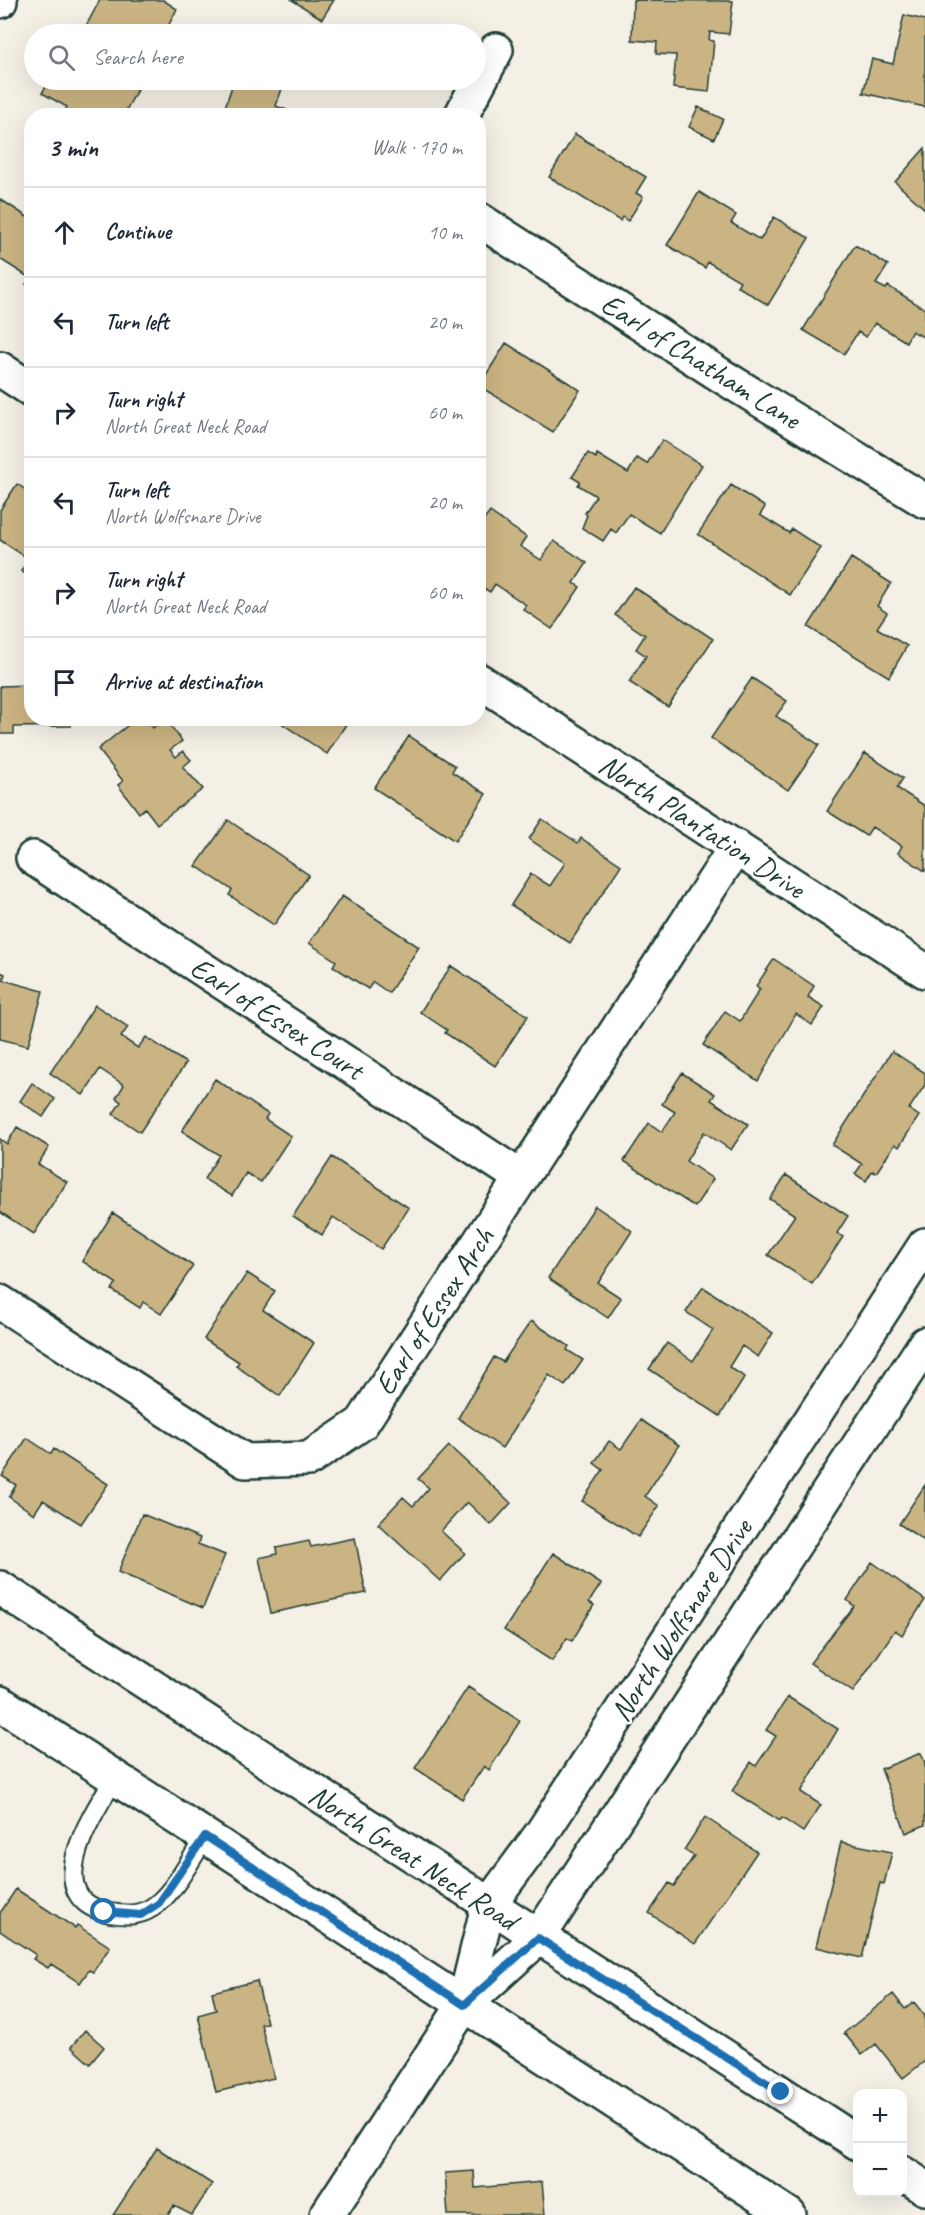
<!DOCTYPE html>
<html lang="en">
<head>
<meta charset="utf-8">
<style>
  :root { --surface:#fff; --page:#f2f2f3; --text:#1f2937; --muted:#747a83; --line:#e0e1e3 }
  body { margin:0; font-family:Caveat,sans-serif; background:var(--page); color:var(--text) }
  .controls { position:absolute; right:18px; bottom:18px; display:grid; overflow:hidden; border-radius:12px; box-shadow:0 6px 24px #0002 }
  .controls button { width:54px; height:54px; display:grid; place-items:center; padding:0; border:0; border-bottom:2px solid var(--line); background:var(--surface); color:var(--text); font:30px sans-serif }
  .stop { position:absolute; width:18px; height:18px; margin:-14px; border:4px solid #1f6fb2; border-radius:50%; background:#fff }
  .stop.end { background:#1f6fb2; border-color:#fff; box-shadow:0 2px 6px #0008 }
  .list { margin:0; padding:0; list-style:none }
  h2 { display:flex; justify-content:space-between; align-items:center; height:78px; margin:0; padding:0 24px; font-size:26px }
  h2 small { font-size:20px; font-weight:400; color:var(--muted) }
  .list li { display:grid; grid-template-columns:39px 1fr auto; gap:18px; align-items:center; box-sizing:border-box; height:90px; padding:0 24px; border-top:2px solid var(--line) }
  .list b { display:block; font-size:22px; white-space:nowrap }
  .list p { margin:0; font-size:20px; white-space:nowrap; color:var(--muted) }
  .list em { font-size:20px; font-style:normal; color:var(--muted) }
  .icon { flex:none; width:33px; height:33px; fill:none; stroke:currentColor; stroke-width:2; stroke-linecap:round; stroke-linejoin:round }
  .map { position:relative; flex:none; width:925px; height:2215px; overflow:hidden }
  .search { position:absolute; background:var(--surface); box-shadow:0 6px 24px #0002; left:24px; top:24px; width:462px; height:66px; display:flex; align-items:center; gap:15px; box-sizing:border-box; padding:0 21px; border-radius:33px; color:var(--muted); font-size:22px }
  .panel { position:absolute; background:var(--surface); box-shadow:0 6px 24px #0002; left:24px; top:108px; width:462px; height:618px; border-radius:24px }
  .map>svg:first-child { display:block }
</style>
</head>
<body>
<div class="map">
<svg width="925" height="2215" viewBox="0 0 925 2215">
  <rect width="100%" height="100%" fill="#f5f0e6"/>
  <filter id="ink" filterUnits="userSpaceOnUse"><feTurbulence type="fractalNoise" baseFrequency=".0167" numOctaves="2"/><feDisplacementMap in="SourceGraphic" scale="12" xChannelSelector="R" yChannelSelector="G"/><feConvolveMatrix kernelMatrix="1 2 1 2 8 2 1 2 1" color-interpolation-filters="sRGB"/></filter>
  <g filter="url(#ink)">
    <path fill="#cbb483" stroke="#1f3d34" stroke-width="1.5" d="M100 0H163L177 9 164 34H103L86 26Z
      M292 0H334L322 19Z
      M633 0 733 1 729 34 710 32 709 40 714 41 709 92 673 88 676 55 656 54 657 42 632 40Z
      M904 15 925 20V107L863 93 872 59 893 64Z
      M253 25 280 34H249Z
      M50 80H117L137 90 123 116H62L67 107 42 93Z
      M234 80H285L276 106 287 110 285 116H222Z
      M698 107 723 119 714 139 689 127Z
      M575 134 646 177 636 193 643 197 628 221 622 217 620 221 549 177Z
      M925 148V209L895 182Z
      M699 192 736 215 731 223 760 240 774 217 809 238 768 305 737 286 740 281 708 262 705 268 667 245Z
      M0 199 32 220V287L26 284 30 278 0 259Z
      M855 245 888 265 876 284 886 289 888 286 925 309V338L912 331 906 342 875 323 866 337 858 332 844 354 803 330Z
      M506 343 580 390 553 432 479 386Z
      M662 440 702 465 660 533 629 514 616 533 611 529 603 541 582 528 587 515 585 513 596 496 578 485 580 482 572 477 588 453 596 458 597 454 628 473 637 458 647 464Z
      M17 484 32 494V578L21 571 29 559 0 540V510Z
      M731 485 765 507 760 515 789 533 792 529 821 548 790 595 698 534Z
      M490 512 526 537 520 546 541 560 554 541 587 563 574 583 580 587 552 629 523 609 526 605 495 584 490 592 478 585V528Z
      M851 558 891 583 877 606 887 613 877 628 907 646 889 677 808 627Z
      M634 587 713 639 668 707 629 682 646 656 636 649 645 635 615 615Z
      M752 678 787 701 776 716 819 745 788 790 711 738Z
      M32 685V718H71V726L14 727V734H0V686Z
      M137 718H146L153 728 165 718 182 741 170 750 176 757 183 751 191 760 183 767 203 789 157 824 145 808 139 813 118 785 123 781 98 749Z
      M274 718H350L327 754Z
      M409 736 455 766 452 772 486 794 455 841 374 788Z
      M865 753 903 778 897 788 925 806V871L898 853 902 846 872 827 866 836 827 811Z
      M542 819 578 843 581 838 621 865 570 943 511 905 531 874 550 886 565 863 529 839Z
      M228 820 309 875 274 925 229 895 232 890 196 866Z
      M342 896 419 947 389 993 373 982 368 989 333 966 336 961 309 943Z
      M774 959 814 986 808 997 824 1007 812 1025 796 1014 758 1081 703 1045 725 1011 740 1021 760 989 756 986Z
      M451 966 528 1016 495 1066 445 1033 447 1030 420 1012Z
      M0 972 5 974 3 980 43 991 28 1046 0 1039Z
      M95 1005 128 1027 121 1037 138 1048 146 1037 186 1063 140 1132 113 1114 121 1102 116 1098 124 1085 100 1069 83 1095 50 1073Z
      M892 1051 925 1073V1085L909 1109 919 1116 899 1147 895 1144 876 1173 872 1171 866 1181 855 1174 862 1164 832 1145Z
      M682 1073 715 1094 711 1100 748 1124 731 1150 704 1132 686 1161 713 1179 695 1207 624 1161 649 1123 662 1132 675 1112 662 1104Z
      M215 1079 268 1114 265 1119 291 1136 261 1182 246 1173 232 1196 204 1179 219 1155 182 1131Z
      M32 1083 55 1099 43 1117 20 1101Z
      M17 1127 49 1147 38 1164 67 1182 34 1234 0 1212V1139L7 1144Z
      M332 1157 409 1208 381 1249 333 1217 322 1235 293 1216Z
      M786 1175 848 1216 837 1233 843 1237 812 1284 768 1255 795 1215 770 1199Z
      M595 1206 632 1231 598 1283 621 1298 608 1318 548 1278Z
      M113 1213 193 1266 161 1314 143 1302 140 1308 112 1290 116 1283 82 1261Z
      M247 1273 275 1291 263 1310 314 1343 280 1396 236 1366 239 1362 204 1339Z
      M703 1287 773 1333 758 1357 742 1346 729 1367 745 1377 720 1416 649 1369 667 1343 693 1361 713 1330 686 1312Z
      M531 1321 569 1346 567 1350 583 1360 565 1386 549 1375 502 1448 458 1418 494 1357 503 1362Z
      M641 1420 679 1445 645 1496 659 1506 638 1537 582 1501 603 1470 594 1463 609 1441 621 1449Z
      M27 1438 51 1454 54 1449 108 1484 81 1524 43 1500 34 1514 9 1497 16 1485 2 1476Z
      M449 1446 511 1503 491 1525 467 1502 441 1531 465 1553 440 1581 378 1524 403 1497 413 1506 423 1495 429 1488 418 1479Z
      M925 1485V1541L899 1524Z
      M142 1514 200 1538 198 1544 225 1555 203 1608 118 1572Z
      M355 1538 366 1593 271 1613 259 1558 277 1554 276 1548 309 1541 311 1547Z
      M553 1553 601 1584 589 1602 594 1605 572 1641 567 1638 552 1661 504 1630Z
      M872 1562 925 1600 902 1635 895 1630 853 1692 810 1663 854 1606 847 1600Z
      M468 1687 520 1721 489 1770 484 1766 462 1799 415 1768Z
      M788 1697 838 1729 801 1792 821 1805 803 1832 782 1818 780 1821 732 1791 751 1762 756 1766 776 1736 766 1730Z
      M921 1753 925 1763V1825L906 1833 881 1769Z
      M705 1817 757 1852 695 1944 649 1913 669 1883 674 1886 694 1856 684 1850Z
      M841 1842 892 1852 884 1884 880 1883 862 1958 816 1947Z
      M16 1889 75 1928 77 1925 110 1947 93 1972 89 1970 80 1983 51 1964 48 1968 33 1959 36 1955 0 1931V1913Z
      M257 1981 267 2023 261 2024 274 2078 216 2092 198 2015 216 2010 212 1992Z
      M893 1994 905 2009 914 2002 925 2016V2061L903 2078 876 2044 862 2055 844 2033Z
      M85 2030 104 2047 90 2064 71 2047Z
      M157 2148 212 2184 192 2215 174 2206 168 2215H113Z
      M474 2171 475 2188 542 2182 545 2215H448L445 2173Z"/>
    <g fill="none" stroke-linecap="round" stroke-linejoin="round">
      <defs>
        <path id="service" d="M115 1778C93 1813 36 1899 110 1913 129 1916 142 1916 157 1904 175 1890 193 1856 205 1837"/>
        <path id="minor" d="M0 1V0
          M461 116 496 50
          M478 219 725 378 925 501
          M0 369 32 390
          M478 680 925 971
          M33 858 520 1177
          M0 1302 245 1461 309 1459 362 1423 736 847
          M464 2005 488 1906 542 1833 925 1245
          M327 2215 464 2005 538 1938 925 1344"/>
        <path id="primary" d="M0 1588 858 2143
          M0 1703 789 2215
          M902 2173 925 2188"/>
      </defs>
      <use href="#service" stroke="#1f3d34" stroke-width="22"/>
      <use href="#minor" stroke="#1f3d34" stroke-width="38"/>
      <use href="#primary" stroke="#1f3d34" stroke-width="38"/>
      <use href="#service" stroke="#fff" stroke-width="18"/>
      <use href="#minor" stroke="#fff" stroke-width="33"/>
      <use href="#primary" stroke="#fff" stroke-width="33"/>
    </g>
  </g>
  <g fill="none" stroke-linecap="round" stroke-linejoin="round" filter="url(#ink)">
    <path stroke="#1f6fb2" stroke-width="8" d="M104 1912 141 1915 159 1903 205 1836 464 2005 538 1938 781 2092"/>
  </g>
  <g text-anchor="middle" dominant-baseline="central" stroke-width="5" stroke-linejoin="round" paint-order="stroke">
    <g font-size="30" fill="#1f3d34" stroke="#fff">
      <text transform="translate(701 361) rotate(32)">Earl of Chatham Lane</text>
      <text transform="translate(702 826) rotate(33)">North Plantation Drive</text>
      <text transform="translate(277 1018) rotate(33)">Earl of Essex Court</text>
      <text transform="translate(434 1311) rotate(-57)">Earl of Essex Arch</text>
      <text transform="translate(681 1620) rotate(-57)">North Wolfsnare Drive</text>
      <text transform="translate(413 1857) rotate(33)">North Great Neck Road</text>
    </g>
  </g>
</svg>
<div class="controls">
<button>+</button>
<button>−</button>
</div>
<div class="stop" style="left:104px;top:1912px"></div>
<div class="stop end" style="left:781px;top:2092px"></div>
<div class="search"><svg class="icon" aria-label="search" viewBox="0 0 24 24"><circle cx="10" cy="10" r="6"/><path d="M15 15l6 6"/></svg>Search here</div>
<section class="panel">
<h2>3 min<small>Walk · 170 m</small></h2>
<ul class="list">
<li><svg class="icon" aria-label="ahead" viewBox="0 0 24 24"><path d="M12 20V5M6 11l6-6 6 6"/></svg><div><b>Continue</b></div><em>10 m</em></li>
<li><svg class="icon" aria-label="left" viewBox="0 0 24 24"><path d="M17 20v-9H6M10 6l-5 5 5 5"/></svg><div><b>Turn left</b></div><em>20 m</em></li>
<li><svg class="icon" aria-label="right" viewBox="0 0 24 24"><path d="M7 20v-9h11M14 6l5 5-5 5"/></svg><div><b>Turn right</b><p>North Great Neck Road</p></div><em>60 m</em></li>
<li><svg class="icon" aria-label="left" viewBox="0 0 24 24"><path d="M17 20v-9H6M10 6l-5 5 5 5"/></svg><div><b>Turn left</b><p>North Wolfsnare Drive</p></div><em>20 m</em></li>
<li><svg class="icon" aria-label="right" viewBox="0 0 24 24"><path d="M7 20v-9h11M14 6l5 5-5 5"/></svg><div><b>Turn right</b><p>North Great Neck Road</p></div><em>60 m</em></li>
<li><svg class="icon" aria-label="arrive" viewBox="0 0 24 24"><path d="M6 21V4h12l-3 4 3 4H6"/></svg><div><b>Arrive at destination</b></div></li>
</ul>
</section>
</div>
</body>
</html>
